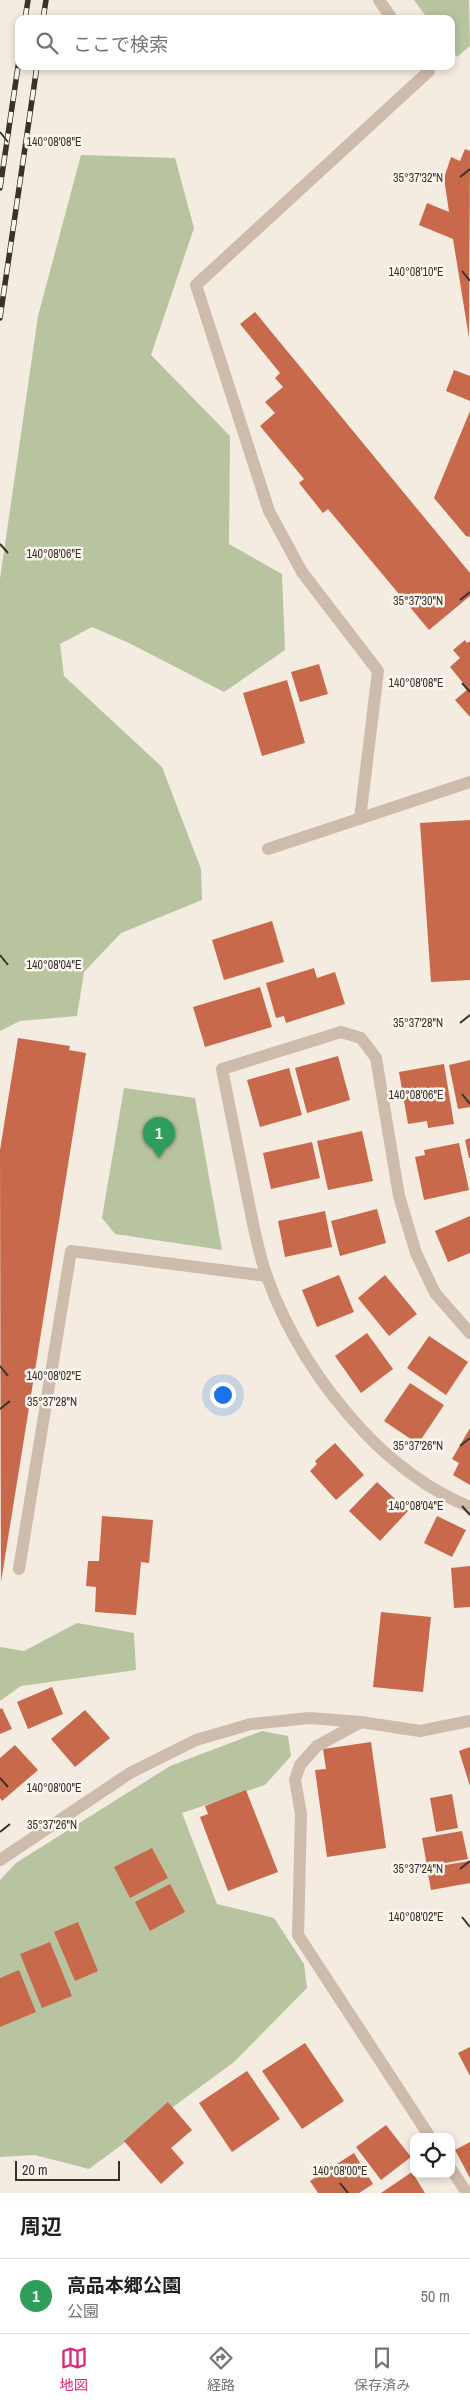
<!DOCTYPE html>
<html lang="ja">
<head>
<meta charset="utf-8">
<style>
  :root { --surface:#fff; --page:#f6f6f6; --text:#202124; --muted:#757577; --line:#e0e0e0; --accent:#db2777 }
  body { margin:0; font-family:"Archivo Narrow","Noto Sans JP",sans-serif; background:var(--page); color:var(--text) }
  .controls { position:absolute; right:15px; bottom:15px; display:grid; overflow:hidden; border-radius:10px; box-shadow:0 2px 8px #0003 }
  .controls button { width:45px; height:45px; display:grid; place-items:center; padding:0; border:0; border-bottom:1px solid var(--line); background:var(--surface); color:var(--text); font:25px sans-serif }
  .scale { position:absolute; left:15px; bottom:12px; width:105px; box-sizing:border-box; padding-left:5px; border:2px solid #3b302b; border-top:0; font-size:14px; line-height:18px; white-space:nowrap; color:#3b302b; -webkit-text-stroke:4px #fbf5ee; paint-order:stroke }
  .you { position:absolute; left:222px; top:1394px; width:18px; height:18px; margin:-12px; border:4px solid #fff; border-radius:50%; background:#1a73e8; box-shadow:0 0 0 8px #1a73e833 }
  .badge { display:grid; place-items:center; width:32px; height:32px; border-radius:50%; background:var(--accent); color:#fff; font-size:16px; font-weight:700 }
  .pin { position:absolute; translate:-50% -41px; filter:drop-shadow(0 1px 2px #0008) }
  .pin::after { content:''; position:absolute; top:26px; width:18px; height:15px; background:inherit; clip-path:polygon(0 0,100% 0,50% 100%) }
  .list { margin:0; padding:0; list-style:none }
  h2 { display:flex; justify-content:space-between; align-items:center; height:65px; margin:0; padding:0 20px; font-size:21px }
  h2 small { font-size:16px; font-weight:400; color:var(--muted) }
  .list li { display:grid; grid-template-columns:32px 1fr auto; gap:15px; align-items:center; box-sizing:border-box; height:75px; padding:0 20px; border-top:1px solid var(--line) }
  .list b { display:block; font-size:19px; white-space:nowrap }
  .list p { margin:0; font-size:16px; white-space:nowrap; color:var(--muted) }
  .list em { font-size:16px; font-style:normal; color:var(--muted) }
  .icon { flex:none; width:28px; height:28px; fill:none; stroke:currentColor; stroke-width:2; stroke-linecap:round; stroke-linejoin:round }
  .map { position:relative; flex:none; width:470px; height:2193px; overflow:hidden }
  .search { position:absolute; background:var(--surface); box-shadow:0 2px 8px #0003; left:15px; right:15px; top:15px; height:55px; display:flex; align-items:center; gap:12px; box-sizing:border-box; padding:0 18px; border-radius:10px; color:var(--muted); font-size:19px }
  .sheet { height:140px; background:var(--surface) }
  nav { display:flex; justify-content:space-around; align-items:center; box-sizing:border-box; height:70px; border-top:1px solid var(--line); background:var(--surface); font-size:14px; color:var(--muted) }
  nav a { display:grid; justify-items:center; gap:2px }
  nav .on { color:var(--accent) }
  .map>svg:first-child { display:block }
</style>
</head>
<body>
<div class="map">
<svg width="470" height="2193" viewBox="0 0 470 2193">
  <rect width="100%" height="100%" fill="#f4ebe1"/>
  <path fill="#b8c4a0" d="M414 0H469L470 46 457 57 451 49V19H428Z
    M81 155 175 158 194 228 151 355 230 436 229 544 282 574 285 650 224 692 129 643 92 627 60 644 64 676 162 767 201 869 202 900 121 933 84 972 77 1016 20 1021 0 1031V579L38 316Z
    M124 1088 195 1098 222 1250 115 1234 102 1218Z
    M77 1623 134 1633 136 1670 21 1686 0 1701V1647L24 1651Z
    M262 1731 288 1736 291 1756 265 1785 182 1813 217 1904 274 1918 304 1964 307 1988 234 2062 89 2169 35 2155 0 2157V1880L16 1863 170 1766Z"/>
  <path fill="#c8694b" d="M465 149 470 151 469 338 453 239 419 225 427 203 449 212 444 178 451 157 460 161Z
    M255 312 470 573V596L429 630 328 509 323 513 299 483 304 479 260 426 275 413 265 402 283 387 275 378 280 373 240 324Z
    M454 370 470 376V401L446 391Z
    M470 411V537L466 536 434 498Z
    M465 640 467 643 470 641V717L455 700 468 689 450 667 460 658 453 650Z
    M319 664 328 694 300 702 291 672Z
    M287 680 305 743 262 756 243 693Z
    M470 820V980L431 982 420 823Z
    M272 921 284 962 224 980 212 940Z
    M314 968 317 978 335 972 345 1004 286 1023 284 1016 276 1018 266 983Z
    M260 987 272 1027 205 1047 193 1007Z
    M18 1038 70 1046 69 1050 86 1053 1 1582 0 1150Z
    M338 1056 350 1100 307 1113 295 1068Z
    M470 1060V1107L458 1109 449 1065Z
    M444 1064 454 1124 428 1128 427 1121 408 1124 399 1072Z
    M289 1068 302 1115 260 1127 247 1080Z
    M362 1131 373 1181 328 1190 317 1141Z
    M470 1138V1158H469L465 1140Z
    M312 1142 320 1178 271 1189 263 1153Z
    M459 1143 469 1190 424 1200 415 1157 425 1155 424 1150Z
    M377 1209 386 1243 340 1256 331 1221Z
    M325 1211 332 1247 285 1257 278 1221Z
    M470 1216V1253L448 1262 435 1231Z
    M339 1275 354 1312 317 1327 302 1290Z
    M385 1275 417 1314 389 1336 358 1298Z
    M367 1333 393 1369 361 1393 335 1356Z
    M429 1336 468 1362 446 1395 407 1368Z
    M410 1383 444 1405 418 1444 384 1421Z
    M470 1428V1485L453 1475 459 1463 452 1459Z
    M335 1443 364 1475 336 1500 310 1471 317 1464 315 1461Z
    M377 1482 408 1511 380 1541 349 1511Z
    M102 1516 153 1520 149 1563 141 1562 136 1615 95 1612 96 1587 86 1586 88 1561H99Z
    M437 1516 466 1530 452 1557 424 1543Z
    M470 1566V1607L454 1608 451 1568Z
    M381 1612 431 1617 423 1692 373 1687Z
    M52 1687 63 1714 28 1729 17 1702Z
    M2 1708 12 1729 0 1734V1709Z
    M85 1710 110 1738 75 1767 51 1739Z
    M371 1742 386 1848 327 1857 315 1770 326 1769 323 1749Z
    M15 1745 38 1770 2 1801 0 1798V1758Z
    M470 1747V1786L459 1751Z
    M246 1790 278 1872 228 1891 200 1817 208 1814 205 1806Z
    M452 1794 458 1828 436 1832 430 1798Z
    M462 1831 468 1859 427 1866 422 1838Z
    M152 1848 168 1878 130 1898 114 1867Z
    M470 1861V1883L431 1890 427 1868Z
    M170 1884 185 1912 150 1931 135 1902Z
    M78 1922 98 1971 75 1981 54 1932Z
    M50 1942 72 1996 42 2008 20 1954Z
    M19 1970 36 2012 0 2027V1978Z
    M305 2043 344 2101 302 2129 262 2071Z
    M470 2047V2076L458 2053Z
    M247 2071 280 2119 232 2152 199 2103Z
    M168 2102 192 2130 171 2148 184 2163 161 2184 124 2141Z
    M386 2125 411 2157 381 2180 356 2147Z
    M470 2142V2178L455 2150Z
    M354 2153 373 2184 359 2193H318L310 2181Z
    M412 2172 425 2193H381Z"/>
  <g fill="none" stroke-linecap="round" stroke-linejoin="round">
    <path stroke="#cdbbac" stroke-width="12" d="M19 1569 71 1251 267 1276"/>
    <path stroke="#cdbbac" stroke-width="12" d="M379 0 392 19
      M360 819 378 671 302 572 269 511 196 285 429 71 425 66
      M268 849 470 782
      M470 1333 435 1293 416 1253 399 1196 376 1058 361 1038 341 1032 222 1069C230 1109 238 1149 246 1189 252 1218 257 1249 267 1277 288 1335 321 1386 363 1431 392 1462 430 1491 470 1507
      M361 1722 317 1746 300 1765 295 1780 301 1814 298 1935 430 2137
      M0 1860 130 1773 196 1740 251 1724 309 1718 361 1722 420 1731 470 1721
      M451 2169 467 2193"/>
    <defs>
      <path id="rail" d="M25 19 28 0
        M43 19 46 0
        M0 188 19 60
        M0 318 37 66"/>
    </defs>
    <use href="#rail" stroke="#3b302b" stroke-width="5.5"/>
    <use href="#rail" stroke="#fbf5ee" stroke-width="4" stroke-dasharray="11" stroke-linecap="butt"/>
  </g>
  <path fill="none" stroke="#3b302b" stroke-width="2" d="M0 132 8 142M460 177 470 169M462 271 470 281M0 544 8 553M460 600 470 592M462 683 470 692M0 955 8 965M460 1023 470 1015M462 1094 470 1104M0 1366 8 1376M0 1409 10 1401M460 1446 470 1438M462 1506 470 1515M0 1778 8 1787M0 1832 10 1824M460 1869 470 1861M462 1917 470 1927M340 2183 348 2193"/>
  <g font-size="12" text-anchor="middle" fill="#3b302b" stroke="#fbf5ee" stroke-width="5" stroke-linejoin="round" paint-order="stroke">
    <text x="54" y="146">140°08'08"E</text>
    <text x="418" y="182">35°37'32"N</text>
    <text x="416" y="276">140°08'10"E</text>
    <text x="54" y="558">140°08'06"E</text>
    <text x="418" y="605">35°37'30"N</text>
    <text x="416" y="687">140°08'08"E</text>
    <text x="54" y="969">140°08'04"E</text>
    <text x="418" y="1027">35°37'28"N</text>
    <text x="416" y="1099">140°08'06"E</text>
    <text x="54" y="1380">140°08'02"E</text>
    <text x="52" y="1406">35°37'28"N</text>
    <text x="418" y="1450">35°37'26"N</text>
    <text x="416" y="1510">140°08'04"E</text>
    <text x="54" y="1792">140°08'00"E</text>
    <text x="52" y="1829">35°37'26"N</text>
    <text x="418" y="1873">35°37'24"N</text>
    <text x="416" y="1921">140°08'02"E</text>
    <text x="340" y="2175">140°08'00"E</text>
  </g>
</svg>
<div class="controls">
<button><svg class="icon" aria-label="locate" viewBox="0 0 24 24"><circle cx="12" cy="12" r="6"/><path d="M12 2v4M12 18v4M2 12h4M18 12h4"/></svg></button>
</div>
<div class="scale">20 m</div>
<div class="you"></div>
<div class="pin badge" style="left:159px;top:1158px;background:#2e9e5b">1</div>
<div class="search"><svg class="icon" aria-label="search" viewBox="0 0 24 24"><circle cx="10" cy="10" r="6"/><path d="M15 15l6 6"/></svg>ここで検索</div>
</div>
<section class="sheet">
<h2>周辺<small></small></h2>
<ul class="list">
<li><span class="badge" style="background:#2e9e5b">1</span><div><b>高品本郷公園</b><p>公園</p></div><em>50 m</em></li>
</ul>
</section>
<nav>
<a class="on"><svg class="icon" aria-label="map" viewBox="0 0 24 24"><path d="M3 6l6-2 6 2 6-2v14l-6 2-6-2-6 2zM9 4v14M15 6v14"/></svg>地図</a>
<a><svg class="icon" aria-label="directions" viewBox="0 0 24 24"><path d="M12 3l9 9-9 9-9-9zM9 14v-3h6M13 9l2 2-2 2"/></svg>経路</a>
<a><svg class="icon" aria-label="saved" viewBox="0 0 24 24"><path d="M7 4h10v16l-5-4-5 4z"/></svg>保存済み</a>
</nav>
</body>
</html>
